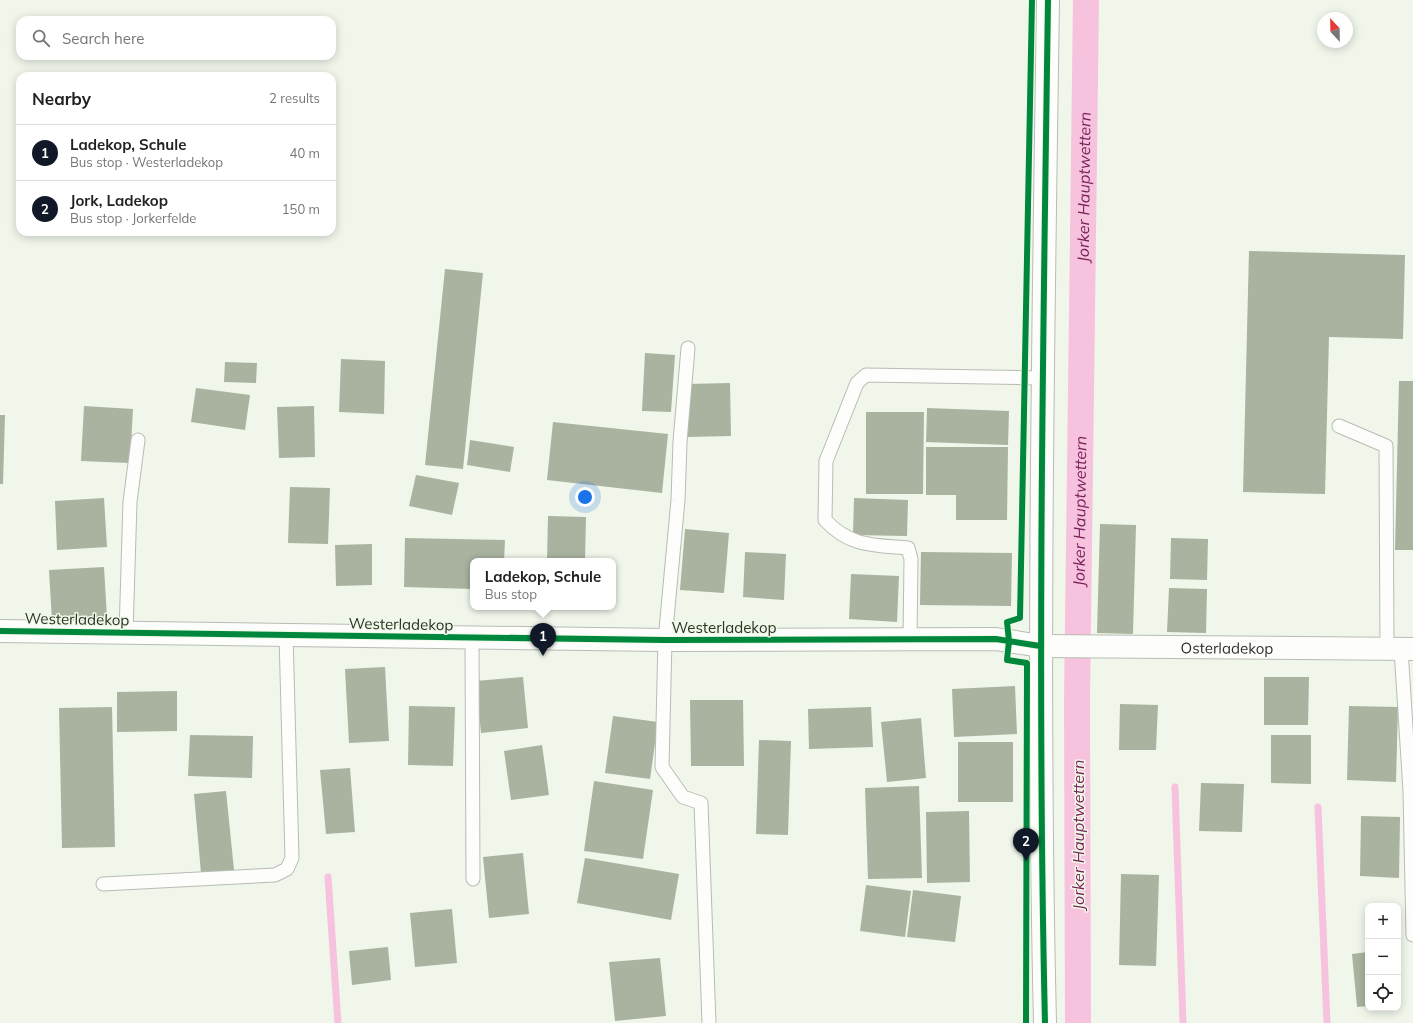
<!DOCTYPE html>
<html lang="en">
<head>
<meta charset="utf-8">
<style>
  :root { --surface:#fff; --page:#f2f2f2; --text:#222; --muted:#767676; --line:#e0e0e0; --accent:#111827 }
  body { margin:0; font-family:Mulish,sans-serif; background:var(--page); color:var(--text) }
  .controls { position:absolute; right:12px; bottom:12px; display:grid; overflow:hidden; border-radius:8px; box-shadow:0 2px 10px #0003 }
  .controls button { width:36px; height:36px; display:grid; place-items:center; padding:0; border:0; border-bottom:1px solid var(--line); background:var(--surface); color:var(--text); font:20px sans-serif }
  .compass { position:absolute; left:1317px; top:12px; width:36px; height:36px; border-radius:50%; background:var(--surface); box-shadow:0 2px 10px #0003; rotate:338deg }
  .you { position:absolute; left:585px; top:497px; width:14px; height:14px; margin:-10px; border:3px solid #fff; border-radius:50%; background:#1a73e8; box-shadow:0 0 0 6px #1a73e833 }
  .badge { display:grid; place-items:center; width:26px; height:26px; border-radius:50%; background:var(--accent); color:#fff; font-size:13px; font-weight:700 }
  .pin { position:absolute; translate:-50% -33px; filter:drop-shadow(0 1px 2px #0008) }
  .pin::after { content:''; position:absolute; top:21px; width:14px; height:12px; background:inherit; clip-path:polygon(0 0,100% 0,50% 100%) }
  .popup { position:absolute; left:470px; top:558px; width:146px; height:52px; box-sizing:border-box; display:grid; place-content:center; border-radius:8px; background:var(--surface); filter:drop-shadow(0 1px 3px #0005); font-size:13px; white-space:nowrap; color:var(--muted) }
  .popup b { font-size:15px; color:var(--text) }
  .popup::after { content:''; position:absolute; left:50%; top:100%; margin-left:-8px; border:8px solid transparent; border-top-color:var(--surface) }
  .list { margin:0; padding:0; list-style:none }
  h2 { display:flex; justify-content:space-between; align-items:center; height:52px; margin:0; padding:0 16px; font-size:17px }
  h2 small { font-size:13px; font-weight:400; color:var(--muted) }
  .list li { display:grid; grid-template-columns:26px 1fr auto; gap:12px; align-items:center; box-sizing:border-box; height:56px; padding:0 16px; border-top:1px solid var(--line) }
  .list b { display:block; font-size:15px; white-space:nowrap }
  .list p { margin:0; font-size:13px; white-space:nowrap; color:var(--muted) }
  .list em { font-size:13px; font-style:normal; color:var(--muted) }
  .icon { flex:none; width:22px; height:22px; fill:none; stroke:currentColor; stroke-width:2; stroke-linecap:round; stroke-linejoin:round }
  .map { position:relative; flex:none; width:1413px; height:1023px; overflow:hidden }
  .search { position:absolute; background:var(--surface); box-shadow:0 2px 10px #0003; left:16px; top:16px; width:320px; height:44px; display:flex; align-items:center; gap:10px; box-sizing:border-box; padding:0 14px; border-radius:12px; color:var(--muted); font-size:15px }
  .panel { position:absolute; background:var(--surface); box-shadow:0 2px 10px #0003; left:16px; top:72px; width:320px; height:164px; border-radius:12px }
  .map>svg:first-child { display:block }
</style>
</head>
<body>
<div class="map">
<svg width="1413" height="1023" viewBox="0 0 1413 1023">
  <rect width="100%" height="100%" fill="#f0f6ea"/>
  <g fill="none" stroke-linecap="round" stroke-linejoin="round">
    <path stroke="#f7c2dd" stroke-width="7" d="M1175 787 1183 1023
      M1318 807 1327 1023
      M328 877 338 1023"/>
    <path stroke="#f7c2dd" stroke-width="26" id="s1" d="M1078 1023 1077 702 1086 0"/>
  </g>
  <path fill="#a9b3a0" d="M1249 251 1405 255 1403 339 1329 337 1325 494 1243 492Z
    M445 269 483 273 463 469 425 465Z
    M645 353 675 355 671 412 642 411Z
    M341 359 385 361 384 414 339 412Z
    M225 362 257 363 256 383 224 382Z
    M1399 381H1413V550H1395Z
    M730 383 731 436 688 437 687 384Z
    M196 388 250 395 245 430 191 422Z
    M84 406 133 409 130 463 81 461Z
    M314 406 315 457 279 458 277 407Z
    M927 408 1009 411 1008 445 926 442Z
    M866 412H924L923 494H866Z
    M0 415H5L3 484H0Z
    M553 422 668 434 662 493 547 480Z
    M470 440 514 447 510 472 467 465Z
    M926 447H1008L1007 520H956V495H926Z
    M416 475 459 483 452 515 409 506Z
    M290 487 330 488 328 544 288 543Z
    M104 498 107 547 57 550 55 501Z
    M854 498 908 500 907 536 853 535Z
    M548 516 586 517 585 561H547Z
    M1100 524 1136 525 1133 634 1097 633Z
    M685 529 729 533 724 593 680 590Z
    M405 538 505 540 504 561H473V589L404 587Z
    M1171 538 1208 539 1207 580 1170 579Z
    M372 544V585L336 586 335 545Z
    M745 552 786 554 784 600 743 597Z
    M921 552 1012 553 1011 606 920 605Z
    M104 567 107 618 52 621 49 570Z
    M851 574 899 576 897 622 849 619Z
    M1169 588 1207 589 1206 633 1167 632Z
    M385 667 389 741 349 743 345 669Z
    M523 677 528 728 481 733 476 681Z
    M1264 677H1309L1308 725H1264Z
    M1015 686 1017 734 954 737 952 689Z
    M177 691V731L117 732V692Z
    M690 700H743L744 766H691Z
    M1120 704 1158 705 1156 750H1119Z
    M409 706 455 707 453 766 408 765Z
    M1349 706 1398 707 1396 782 1347 780Z
    M112 707 115 847 62 848 59 708Z
    M871 707 873 747 809 749 808 709Z
    M613 716 658 722 650 779 605 773Z
    M921 718 926 778 887 782 881 722Z
    M190 735 253 736 252 778 188 776Z
    M1271 735H1311V784L1271 783Z
    M759 740 791 741 788 835 756 834Z
    M958 742H1013V802H958Z
    M542 745 549 795 511 800 504 751Z
    M350 768 355 832 326 834 320 770Z
    M594 781 653 790 643 859 584 851Z
    M1201 783 1244 784 1242 832 1199 831Z
    M919 786 922 878 868 879 865 788Z
    M226 791 234 870 201 873 194 794Z
    M969 811 970 882 927 883 926 812Z
    M1361 816 1400 817 1399 878 1360 876Z
    M523 853 529 914 489 918 483 857Z
    M585 858 679 874 671 920 577 903Z
    M1121 874 1159 875 1156 966 1119 965Z
    M866 885 911 891 905 937 860 931Z
    M913 890 961 896 955 942 907 937Z
    M452 909 457 963 415 967 410 913Z
    M388 947 391 980 352 985 349 951Z
    M1368 952V1006L1357 1007 1352 954Z
    M660 958 666 1016 615 1021 609 962Z
    M1398 978 1401 1003H1398Z"/>
  <g fill="none" stroke-linecap="round" stroke-linejoin="round">
    <defs>
      <path id="lane" d="M688 348 680 442 678 500 665 640 662 767 683 797 701 803 709 1023
        M1339 426 1386 446 1387 649
        M126 633 130 502 138 440
        M472 638 473 879
        M910 639 911 559 908 548C874 545 850 547 825 520L826 461 857 383 866 375 1043 378
        M1401 649 1410 791 1413 935
        M103 884 275 875 287 869 292 858 286 635"/>
      <g id="street">
        <path id="s2" d="M1040 646 1413 649"/>
      </g>
      <path id="secondary" d="M0 631 665 640 996 639 1040 646
        M1045 1023C1037 682 1043 341 1048 0"/>
    </defs>
    <use href="#lane" stroke="#b8bcb4" stroke-width="15"/>
    <use href="#street" stroke="#b8bcb4" stroke-width="24"/>
    <use href="#secondary" stroke="#b8bcb4" stroke-width="24"/>
    <use href="#lane" stroke="#fdfefc" stroke-width="13"/>
    <use href="#street" stroke="#fdfefc" stroke-width="22"/>
    <use href="#secondary" stroke="#fdfefc" stroke-width="22"/>
    <defs>
      <path id="cycleway" d="M0 631 665 640 996 639 1040 646
        M1026 1023 1027 663 1007 660 1009 641 1007 622 1020 618 1032 0
        M1045 1023C1037 682 1043 341 1048 0"/>
    </defs>
    <use href="#cycleway" stroke="#effae6" stroke-width="8"/>
    <use href="#cycleway" stroke="#00873e" stroke-width="6"/>
  </g>
  <g text-anchor="middle" dominant-baseline="central" stroke-width="3" stroke-linejoin="round" paint-order="stroke">
    <g font-size="15" fill="#2d312a" stroke="#effae6">
      <text transform="translate(77 619) rotate(1)">Westerladekop</text>
      <text transform="translate(401 624) rotate(1)">Westerladekop</text>
      <text x="724" y="627">Westerladekop</text>
      <text stroke="none"><textPath href="#s2" startOffset="187">Osterladekop</textPath></text>
    </g>
    <g font-size="16" font-style="italic" fill="#79225a" stroke="#effae6">
      <text stroke="none"><textPath href="#s1" startOffset="836">Jorker Hauptwettern</textPath></text>
      <text stroke="none"><textPath href="#s1" startOffset="512">Jorker Hauptwettern</textPath></text>
      <text transform="translate(1078 835) rotate(-90)">Jorker Hauptwettern</text>
    </g>
  </g>
</svg>
<div class="controls">
<button>+</button>
<button>−</button>
<button><svg class="icon" aria-label="locate" viewBox="0 0 24 24"><circle cx="12" cy="12" r="6"/><path d="M12 2v4M12 18v4M2 12h4M18 12h4"/></svg></button>
</div>
<svg class="compass" viewBox="-18 -18 36 36"><path d="M0-13l5 13h-10z" fill="#e53935"/><path d="M0 13l5-13h-10z" fill="#767676"/></svg>
<div class="you"></div>
<div class="pin badge" style="left:543px;top:656px">1</div>
<div class="popup"><b>Ladekop, Schule</b>Bus stop</div>
<div class="pin badge" style="left:1026px;top:861px">2</div>
<div class="search"><svg class="icon" aria-label="search" viewBox="0 0 24 24"><circle cx="10" cy="10" r="6"/><path d="M15 15l6 6"/></svg>Search here</div>
<section class="panel">
<h2>Nearby<small>2 results</small></h2>
<ul class="list">
<li><span class="badge">1</span><div><b>Ladekop, Schule</b><p>Bus stop · Westerladekop</p></div><em>40 m</em></li>
<li><span class="badge">2</span><div><b>Jork, Ladekop</b><p>Bus stop · Jorkerfelde</p></div><em>150 m</em></li>
</ul>
</section>
</div>
</body>
</html>
